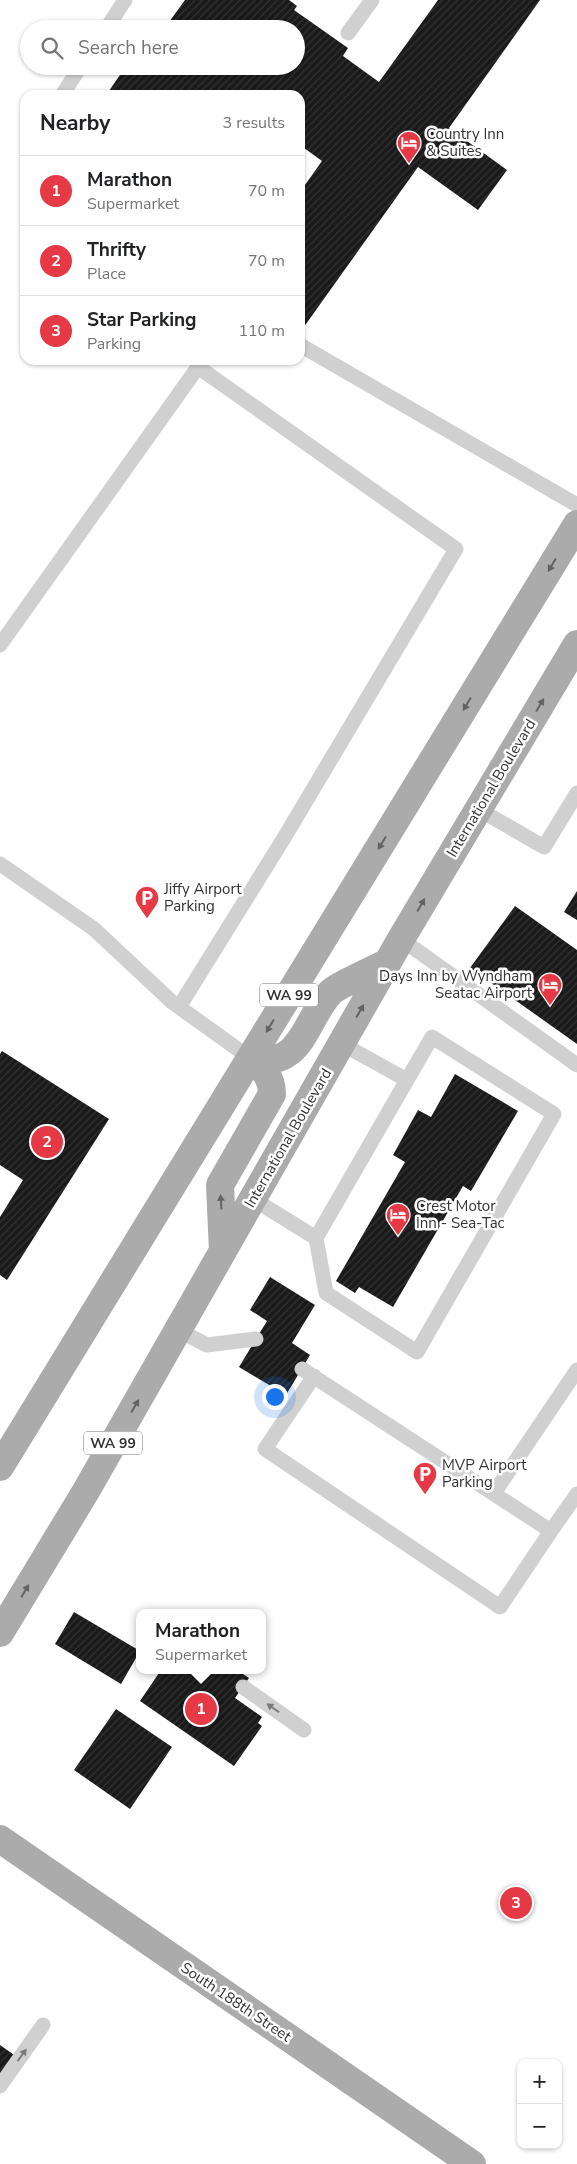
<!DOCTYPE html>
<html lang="en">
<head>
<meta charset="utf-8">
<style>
  :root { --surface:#fff; --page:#f2f2f2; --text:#202124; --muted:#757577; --line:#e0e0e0; --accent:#e63946 }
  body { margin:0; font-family:"Nunito Sans",sans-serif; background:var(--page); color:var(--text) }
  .controls { position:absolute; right:15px; bottom:15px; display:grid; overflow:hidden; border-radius:10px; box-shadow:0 1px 4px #0004 }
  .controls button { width:45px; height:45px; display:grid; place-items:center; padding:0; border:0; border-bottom:1px solid var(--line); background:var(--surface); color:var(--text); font:25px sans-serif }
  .you { position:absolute; left:274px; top:1396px; width:18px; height:18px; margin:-12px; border:4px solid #fff; border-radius:50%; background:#1a73e8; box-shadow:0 0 0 8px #1a73e833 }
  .badge { display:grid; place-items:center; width:32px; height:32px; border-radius:50%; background:var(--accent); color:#fff; font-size:16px; font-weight:700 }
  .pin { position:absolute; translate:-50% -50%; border:2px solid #fff; box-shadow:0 1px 5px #0006 }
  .popup { position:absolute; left:136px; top:1609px; width:130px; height:65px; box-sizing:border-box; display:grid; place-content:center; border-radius:10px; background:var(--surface); filter:drop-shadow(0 1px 4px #0005); font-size:16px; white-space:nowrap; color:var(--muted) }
  .popup b { font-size:19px; color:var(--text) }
  .popup::after { content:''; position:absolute; left:50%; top:100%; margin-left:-10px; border:10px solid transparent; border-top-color:var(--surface) }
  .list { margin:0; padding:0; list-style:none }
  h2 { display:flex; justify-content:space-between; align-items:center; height:65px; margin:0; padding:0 20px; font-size:21px }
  h2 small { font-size:16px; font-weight:400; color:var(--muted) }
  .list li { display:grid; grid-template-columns:32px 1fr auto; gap:15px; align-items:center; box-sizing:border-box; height:70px; padding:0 20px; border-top:1px solid var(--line) }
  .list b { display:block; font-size:19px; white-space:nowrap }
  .list p { margin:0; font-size:16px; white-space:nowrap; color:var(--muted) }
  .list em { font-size:16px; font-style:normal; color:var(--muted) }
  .icon { flex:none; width:28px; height:28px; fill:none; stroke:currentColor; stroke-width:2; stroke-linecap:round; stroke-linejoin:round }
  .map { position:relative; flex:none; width:577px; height:2164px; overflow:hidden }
  .search { position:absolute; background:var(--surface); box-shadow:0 1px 4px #0004; left:20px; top:20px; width:285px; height:55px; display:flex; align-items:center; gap:12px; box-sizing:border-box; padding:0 18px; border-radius:28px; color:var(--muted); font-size:19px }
  .panel { position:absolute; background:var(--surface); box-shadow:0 1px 4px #0004; left:20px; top:90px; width:285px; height:275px; border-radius:15px }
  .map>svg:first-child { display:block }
</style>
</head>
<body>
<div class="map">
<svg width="577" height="2164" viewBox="0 0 577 2164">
  <defs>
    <pattern id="building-hatch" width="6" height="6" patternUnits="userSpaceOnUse" patternTransform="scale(1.25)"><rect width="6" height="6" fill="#1a1a1a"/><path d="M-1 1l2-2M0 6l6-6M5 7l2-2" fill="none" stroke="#333"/></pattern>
  </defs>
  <rect width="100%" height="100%" fill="#fff"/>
  <path fill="url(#building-hatch)" d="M185 0H289L297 6 294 10 348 48 343 56 379 82 438 0H540L449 128 507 170 478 210 418 167 301 331 300 192 322 161 300 145V95H113L109 91 126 66H296V29H164Z
    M577 891V920L564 912Z
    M515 906 577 950V1044L470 968Z
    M2 1051 109 1119 7 1280 0 1275V1217L23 1180 0 1165V1054Z
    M455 1074 518 1111 471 1191 463 1186 393 1307 359 1287 355 1293 336 1281 405 1162 393 1155 418 1110 431 1117Z
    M270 1277 315 1305 292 1343 310 1355 286 1395 239 1367 267 1321 250 1310Z
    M74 1612 140 1651 121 1684 55 1644Z
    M161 1670H237L249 1678 235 1698 262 1717 258 1723 262 1726 234 1766 140 1701Z
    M116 1709 172 1747 130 1809 74 1770Z
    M0 2045 17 2057 0 2080Z"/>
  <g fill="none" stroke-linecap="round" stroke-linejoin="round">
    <path stroke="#d0d0d0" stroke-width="15" d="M106 29 125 0
      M348 33 372 0
      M62 95 81 66
      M300 345 577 505
      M0 645 198 367 456 549 284 838 179 1007
      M478 809 544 847 577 793
      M0 864 94 929 172 1002 250 1058
      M401 939 577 1065
      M253 1199 316 1238 407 1080 342 1044
      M316 1238 326 1293 417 1352 554 1114 432 1037 407 1080
      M178 1330 207 1345 256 1339
      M302 1369 551 1531 577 1494
      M314 1376 265 1449 500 1607 551 1531
      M494 1493 577 1370
      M243 1687 304 1730
      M0 2086 43 2025"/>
    <path stroke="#ababab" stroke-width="28" d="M250 1058C302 1071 304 1021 330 993 336 986 377 968 388 962
      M223 1251 220 1185 272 1094C272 1077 263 1068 250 1058
      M0 1467 577 524
      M0 1633 86 1491 401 939 577 644
      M0 1839 472 2164"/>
  </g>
  <defs><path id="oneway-solid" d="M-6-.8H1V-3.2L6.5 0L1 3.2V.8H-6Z" transform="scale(1.25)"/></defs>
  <g fill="#636363">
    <use href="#oneway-solid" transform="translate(552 565) rotate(121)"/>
    <use href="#oneway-solid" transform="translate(467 704) rotate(121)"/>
    <use href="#oneway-solid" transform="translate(540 705) rotate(-59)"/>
    <use href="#oneway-solid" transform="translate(382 843) rotate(121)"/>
    <use href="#oneway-solid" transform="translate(421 905) rotate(-60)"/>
    <use href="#oneway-solid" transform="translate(360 1011) rotate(-60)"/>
    <use href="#oneway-solid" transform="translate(270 1026) rotate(121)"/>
    <use href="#oneway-solid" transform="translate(221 1202) rotate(-93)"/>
    <use href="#oneway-solid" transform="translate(135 1406) rotate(-60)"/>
    <use href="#oneway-solid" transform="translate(25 1591) rotate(-59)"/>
  </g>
  <g fill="#7a7a7a">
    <use href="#oneway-solid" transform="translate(273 1708) rotate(-145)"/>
    <use href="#oneway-solid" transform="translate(22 2055) rotate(-54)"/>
  </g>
  <defs>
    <symbol id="hotel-pin" viewBox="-11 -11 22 30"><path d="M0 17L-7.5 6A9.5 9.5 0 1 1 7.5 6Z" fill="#e63946" stroke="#fff"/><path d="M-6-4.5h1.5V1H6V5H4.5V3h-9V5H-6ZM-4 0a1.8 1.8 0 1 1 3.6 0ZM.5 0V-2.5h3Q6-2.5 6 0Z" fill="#fff"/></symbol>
    <symbol id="parking-pin" viewBox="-11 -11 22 30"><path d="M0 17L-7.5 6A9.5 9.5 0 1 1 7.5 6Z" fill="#e63946" stroke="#fff"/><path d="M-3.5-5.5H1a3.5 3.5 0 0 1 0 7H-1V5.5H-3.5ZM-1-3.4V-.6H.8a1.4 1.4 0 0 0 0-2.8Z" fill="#fff"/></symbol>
  </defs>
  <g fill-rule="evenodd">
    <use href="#hotel-pin" x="395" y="129" width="28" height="38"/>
    <use href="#parking-pin" x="133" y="884" width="28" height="38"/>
    <use href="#hotel-pin" x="536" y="971" width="28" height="38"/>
    <use href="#hotel-pin" x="384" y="1201" width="28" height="38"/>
    <use href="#parking-pin" x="411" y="1460" width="28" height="38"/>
  </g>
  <g text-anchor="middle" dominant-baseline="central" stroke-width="5" stroke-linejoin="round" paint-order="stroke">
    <g fill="#fff" stroke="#707070" stroke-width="1">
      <rect x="260" y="983.5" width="58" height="23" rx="4"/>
      <rect x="84" y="1431.5" width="58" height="23" rx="4"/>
    </g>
    <g font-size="14" font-weight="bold" fill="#333">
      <text x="289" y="995">WA 99</text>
      <text x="113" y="1443">WA 99</text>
    </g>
    <g font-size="15" fill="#333" stroke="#fff" text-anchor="start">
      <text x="426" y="134">Country Inn<tspan x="426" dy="17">&amp; Suites</tspan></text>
      <text x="164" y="889">Jiffy Airport<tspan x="164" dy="17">Parking</tspan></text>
      <text x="532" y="976" text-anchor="end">Days Inn by Wyndham<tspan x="532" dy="17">Seatac Airport</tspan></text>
      <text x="416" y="1206">Crest Motor<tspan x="416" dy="17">Inn - Sea-Tac</tspan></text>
      <text x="442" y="1465">MVP Airport<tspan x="442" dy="17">Parking</tspan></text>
    </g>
    <g font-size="15" fill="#333" stroke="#fff">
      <text transform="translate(491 788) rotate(-59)">International Boulevard</text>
      <text transform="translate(288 1138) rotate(-60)">International Boulevard</text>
      <text transform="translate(236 2002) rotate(34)">South 188th Street</text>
    </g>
  </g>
</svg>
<div class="controls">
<button>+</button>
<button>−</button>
</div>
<div class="you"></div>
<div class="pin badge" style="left:201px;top:1709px">1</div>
<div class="popup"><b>Marathon</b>Supermarket</div>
<div class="pin badge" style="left:47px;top:1142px">2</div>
<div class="pin badge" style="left:516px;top:1903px">3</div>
<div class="search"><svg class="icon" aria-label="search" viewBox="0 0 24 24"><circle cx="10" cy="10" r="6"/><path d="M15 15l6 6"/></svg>Search here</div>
<section class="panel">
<h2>Nearby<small>3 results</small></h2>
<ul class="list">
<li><span class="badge">1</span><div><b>Marathon</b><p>Supermarket</p></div><em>70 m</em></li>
<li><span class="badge">2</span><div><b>Thrifty</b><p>Place</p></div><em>70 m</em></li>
<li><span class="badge">3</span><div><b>Star Parking</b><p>Parking</p></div><em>110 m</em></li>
</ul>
</section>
</div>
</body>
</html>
